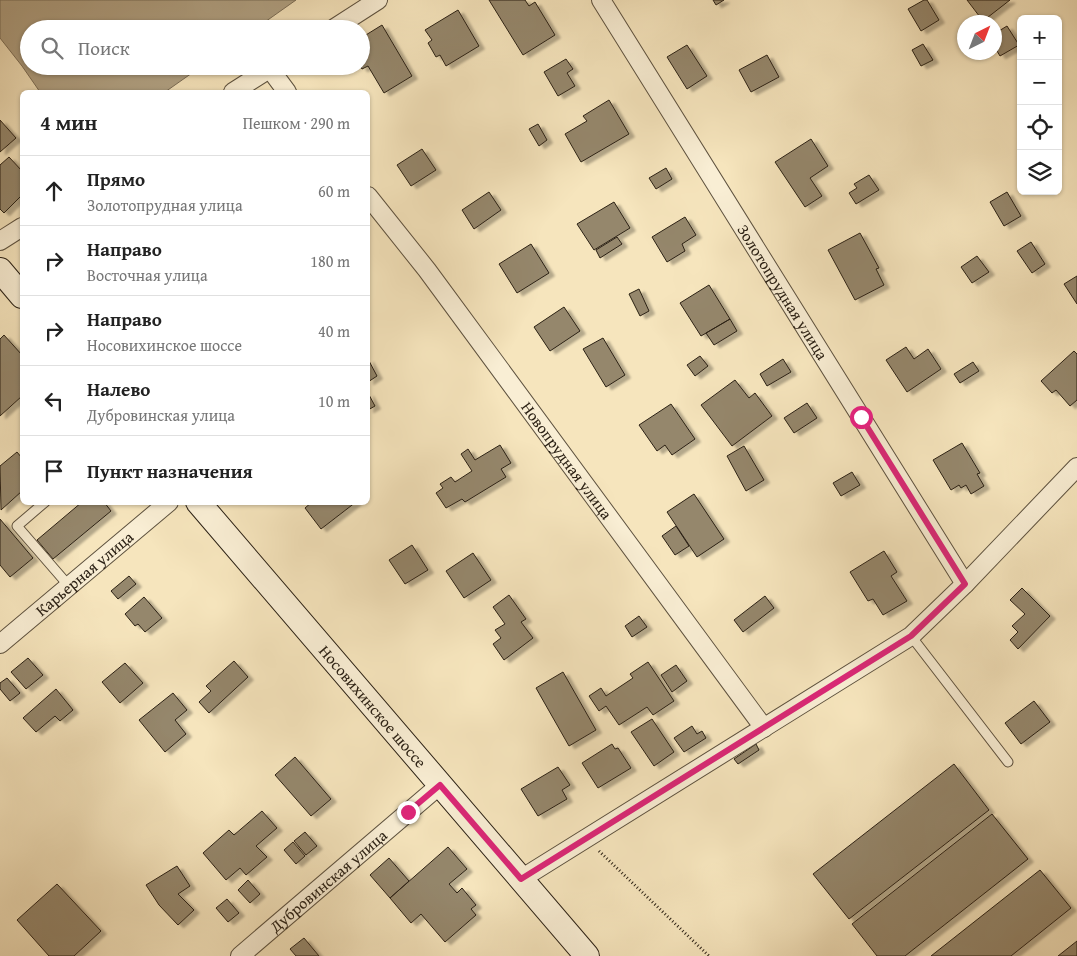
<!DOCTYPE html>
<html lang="ru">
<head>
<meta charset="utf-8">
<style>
  :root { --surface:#fff; --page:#f6f6f6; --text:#222; --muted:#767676; --line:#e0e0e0 }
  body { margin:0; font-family:"Gentium Book Plus",serif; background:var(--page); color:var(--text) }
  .controls { position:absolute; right:15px; top:15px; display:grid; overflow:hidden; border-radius:8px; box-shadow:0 1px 4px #0004 }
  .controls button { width:45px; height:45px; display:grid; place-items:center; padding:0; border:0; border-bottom:1px solid var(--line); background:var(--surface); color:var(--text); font:25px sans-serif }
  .compass { position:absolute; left:957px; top:15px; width:45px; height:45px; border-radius:50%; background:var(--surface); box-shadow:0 1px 4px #0004; rotate:42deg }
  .stop { position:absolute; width:15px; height:15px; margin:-11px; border:4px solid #db2777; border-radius:50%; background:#fff }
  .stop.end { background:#db2777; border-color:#fff; box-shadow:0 1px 5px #0008 }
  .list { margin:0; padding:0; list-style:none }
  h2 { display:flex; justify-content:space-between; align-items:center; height:65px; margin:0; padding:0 20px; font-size:21px }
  h2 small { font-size:16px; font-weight:400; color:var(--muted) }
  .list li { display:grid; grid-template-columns:32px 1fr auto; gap:15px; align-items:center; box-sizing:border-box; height:70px; padding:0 20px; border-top:1px solid var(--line) }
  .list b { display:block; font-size:19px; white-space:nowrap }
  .list p { margin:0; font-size:16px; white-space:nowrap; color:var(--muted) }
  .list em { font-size:16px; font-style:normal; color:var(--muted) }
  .icon { flex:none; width:28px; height:28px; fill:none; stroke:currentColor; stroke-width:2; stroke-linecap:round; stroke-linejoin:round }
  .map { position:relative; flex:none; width:1077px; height:956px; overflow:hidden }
  .search { position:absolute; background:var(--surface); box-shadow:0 1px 4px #0004; left:20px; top:20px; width:350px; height:55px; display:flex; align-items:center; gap:12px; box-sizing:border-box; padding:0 18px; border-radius:28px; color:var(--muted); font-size:19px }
  .panel { position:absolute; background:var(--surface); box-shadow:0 1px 4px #0004; left:20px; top:90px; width:350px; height:415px; border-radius:8px }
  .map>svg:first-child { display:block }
</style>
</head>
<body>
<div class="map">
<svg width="1077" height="956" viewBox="0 0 1077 956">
  <defs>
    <filter id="shadow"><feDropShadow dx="5.5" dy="3" stdDeviation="1" flood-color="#0004"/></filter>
  </defs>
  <rect width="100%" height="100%" fill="#f6e5bd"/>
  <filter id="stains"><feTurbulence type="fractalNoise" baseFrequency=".004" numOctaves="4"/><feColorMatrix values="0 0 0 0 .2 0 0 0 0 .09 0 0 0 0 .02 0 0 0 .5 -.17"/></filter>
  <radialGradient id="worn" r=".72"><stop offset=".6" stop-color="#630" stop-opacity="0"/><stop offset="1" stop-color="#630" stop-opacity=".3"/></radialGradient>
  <path fill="#b1a284" stroke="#7b6e58" d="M0 0H296L255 29H29V66H202L165 92H40L22 66 0 38Z"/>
  <path fill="#95876c" stroke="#2b2115" filter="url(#shadow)" d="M489 0H525L529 6 535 2 555 35 523 55Z
    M713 0H724L716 5Z
    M924 0H927L939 20 921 31 908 9Z
    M967 0H1010L983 21Z
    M458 10 479 46 446 66 440 55 436 57 428 43 432 40 425 30Z
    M382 25 412 76 384 93 368 66 362 69 360 66H361V38Z
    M1007 26 1019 45 1000 56 994 46V34Z
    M923 44 933 60 921 66 912 50Z
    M687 45 707 76 687 89 667 57Z
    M767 55 779 77 751 92 739 70Z
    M566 59 573 69 567 73 575 86 558 96 544 72Z
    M609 100 629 134 581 162 565 134 587 121 583 116Z
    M0 120 16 138 0 152Z
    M538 124 547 140 539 146 529 129Z
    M811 139 828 166 810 178 822 196 805 207 775 162Z
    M422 149 436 170 411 186 397 165Z
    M9 157 22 171V195L4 213 0 209V165Z
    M666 168 672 179 656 189 649 178Z
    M869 175 879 190 856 204 849 193 857 188 854 184Z
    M489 192 501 210 474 229 462 210Z
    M1007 192 1021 216 1004 226 990 202Z
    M614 202 630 228 594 250 577 224Z
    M685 217 696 235 682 244 685 251 667 262 652 237Z
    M860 233 879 268 876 269 884 285 855 300 828 250Z
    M617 237 622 244 600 258 596 250Z
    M1031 242 1045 264 1032 273 1017 251Z
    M531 244 549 273 517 293 499 264Z
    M977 256 989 272 972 283 961 267Z
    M1077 276V304L1064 284Z
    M709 285 730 319 701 336 680 303Z
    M639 289 649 311 640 316 629 294Z
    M564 307 580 331 550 351 534 327Z
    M730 319 737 331 714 345 706 333Z
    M4 335 22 355V396L0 416V339Z
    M603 338 625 375 606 387 583 349Z
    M906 347 914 359 928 349 941 369 907 392 886 360Z
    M1074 351 1077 354V400L1070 406 1056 390 1052 393 1041 381Z
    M700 356 708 366 695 376 687 365Z
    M368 359 377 376 368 382Z
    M783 359 791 372 767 386 760 374Z
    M973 362 979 371 960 383 954 374Z
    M735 380 749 398 755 393 772 416 732 446 701 405Z
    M368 393 375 406 368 410Z
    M807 403 817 418 794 433 784 418Z
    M671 404 695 439 672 455 665 445 657 451 639 425Z
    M962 443 980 473 977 474 984 486 971 494 966 485 961 488 959 485 951 490 933 460Z
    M500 445 511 463 501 469 506 477 465 502 462 499 446 508 436 493 443 488 440 484 451 477 455 482 472 471 461 454 468 449 475 460Z
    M744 446 764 480 746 491 727 456Z
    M17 452 22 458V491L1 510 0 466Z
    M852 472 860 485 841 496 833 483Z
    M694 494 724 539 697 557 667 512Z
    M82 502H104L111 511 53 559 37 540Z
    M312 502H356L321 529 305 508Z
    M0 519 33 558 10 577 0 565Z
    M676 526 689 546 675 555 662 536Z
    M412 545 428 570 405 584 389 560Z
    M884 551 897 572 891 576 907 601 883 615 873 599 868 601 850 572Z
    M473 553 491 580 464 598 446 571Z
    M129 576 136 584 118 599 111 591Z
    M1022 588 1050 616 1018 649 1010 640 1018 632 1012 626 1025 614 1010 600Z
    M509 595 526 619 521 622 533 638 504 660 493 644 501 638 495 630 505 624 493 607Z
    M765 596 774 608 743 632 734 620Z
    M144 597 162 618 145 632 138 624 135 626 125 614Z
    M639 616 647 627 632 637 625 626Z
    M28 658 43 675 26 689 11 672Z
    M234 661 248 677 209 713 199 702 211 691 206 686Z
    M648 662 674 701 653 715 647 707 619 725 606 706 599 711 589 696 601 688 606 696 633 678 630 674Z
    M125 663 143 683 120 703 102 682Z
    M676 665 687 681 672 692 661 675Z
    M563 672 596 730 569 746 536 688Z
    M7 678 20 693 10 701 0 689V683Z
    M56 689 73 710 60 721 55 716 36 732 23 718Z
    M173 693 187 710 175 720 186 734 165 752 139 720Z
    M1034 701 1050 722 1021 744 1005 723Z
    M652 719 674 752 654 766 631 732Z
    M692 726 697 734 702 731 706 738 684 752 674 738Z
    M612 744 615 749 618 748 631 768 598 788 582 763Z
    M756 744 759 750 738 764 734 759Z
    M295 757 331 799 311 816 275 775Z
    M954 764 989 810 849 919 813 874Z
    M558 767 570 785 562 790 567 799 538 816 521 789Z
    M262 811 277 828 256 846 267 857 246 875 240 868 226 880 203 853 229 830 234 835Z
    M992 814 1028 859 905 956H877L852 924Z
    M305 832 317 846 306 855 294 841Z
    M293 842 305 856 296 864 284 850Z
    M448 847 467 869 449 884 457 893 462 888 476 905 471 909 476 915 445 942 421 914 411 923 390 898Z
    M389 858 409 881 390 898 370 875Z
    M177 866 190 886 178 894 194 910 178 925 159 905 146 885Z
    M1040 870 1071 908 1011 956H931Z
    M248 880 260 894 250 903 238 890Z
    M57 884 101 931 74 956H49L17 920Z
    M227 899 239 913 228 922 216 908Z
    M304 938 319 956H296L290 949Z
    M1077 941V956H1058Z"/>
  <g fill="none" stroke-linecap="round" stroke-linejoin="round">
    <defs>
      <path id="lane" d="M45 502 17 526 69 586
        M911 636 1008 762"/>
      <g id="street">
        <path id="s1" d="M601 0 965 584"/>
        <path d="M333 29 378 0"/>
        <path d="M270 69 287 92"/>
        <path d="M233 92 274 66"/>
        <path id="s2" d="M368 196 427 270 764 728"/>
        <path d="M0 241 22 227"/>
        <path id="s3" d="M0 644 169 502"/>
        <path d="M521 879 911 636 965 584 1077 467"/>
        <path id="s4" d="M240 956 440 785"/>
      </g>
      <g id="secondary">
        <path d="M0 270 22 296"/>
        <path id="s5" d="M198 502 587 956"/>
      </g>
    </defs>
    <use href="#lane" stroke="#5e523f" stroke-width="11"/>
    <use href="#street" stroke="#5e523f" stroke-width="20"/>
    <use href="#secondary" stroke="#2b2115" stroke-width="26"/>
    <path stroke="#2b2115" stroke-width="3" stroke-dasharray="1 2.5" stroke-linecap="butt" d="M599 851 709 956"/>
    <use href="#lane" stroke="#f9eed4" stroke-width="9"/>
    <use href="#street" stroke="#f9eed4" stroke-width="18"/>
    <use href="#secondary" stroke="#f9eed4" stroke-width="24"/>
  </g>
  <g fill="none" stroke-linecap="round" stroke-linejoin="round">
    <path stroke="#db2777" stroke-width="6" d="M408 812 440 785 521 879 911 636 965 584 861 417"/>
  </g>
  <g text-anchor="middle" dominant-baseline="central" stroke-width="5" stroke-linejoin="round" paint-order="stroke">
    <g font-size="16" fill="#2b2115" stroke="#f9eed4">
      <text stroke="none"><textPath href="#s1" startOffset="344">Золотопрудная улица</textPath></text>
      <text stroke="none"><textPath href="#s2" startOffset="331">Новопрудная улица</textPath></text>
      <text stroke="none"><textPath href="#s3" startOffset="110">Карьерная улица</textPath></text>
      <text stroke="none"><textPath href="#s5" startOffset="269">Носовихинское шоссе</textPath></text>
      <text stroke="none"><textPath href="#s4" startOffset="116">Дубровинская улица</textPath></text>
    </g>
  </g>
  <rect width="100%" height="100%" filter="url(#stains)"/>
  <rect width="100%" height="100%" fill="url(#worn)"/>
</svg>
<div class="controls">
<button>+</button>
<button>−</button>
<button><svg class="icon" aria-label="locate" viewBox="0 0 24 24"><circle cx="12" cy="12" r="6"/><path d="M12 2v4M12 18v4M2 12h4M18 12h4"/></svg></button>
<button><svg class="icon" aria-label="layers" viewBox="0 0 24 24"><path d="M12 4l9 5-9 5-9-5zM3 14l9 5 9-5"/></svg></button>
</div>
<svg class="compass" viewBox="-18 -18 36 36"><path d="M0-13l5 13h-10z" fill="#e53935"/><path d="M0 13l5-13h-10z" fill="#767676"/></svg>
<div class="stop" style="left:861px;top:417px"></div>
<div class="stop end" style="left:408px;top:812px"></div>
<div class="search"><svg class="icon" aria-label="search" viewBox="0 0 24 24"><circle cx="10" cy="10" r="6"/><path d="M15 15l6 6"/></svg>Поиск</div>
<section class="panel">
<h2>4 мин<small>Пешком · 290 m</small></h2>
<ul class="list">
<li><svg class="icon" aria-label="ahead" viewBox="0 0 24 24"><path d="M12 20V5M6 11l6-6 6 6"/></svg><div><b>Прямо</b><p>Золотопрудная улица</p></div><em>60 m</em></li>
<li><svg class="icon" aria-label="right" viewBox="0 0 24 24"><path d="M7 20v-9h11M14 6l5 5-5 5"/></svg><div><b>Направо</b><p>Восточная улица</p></div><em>180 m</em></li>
<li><svg class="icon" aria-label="right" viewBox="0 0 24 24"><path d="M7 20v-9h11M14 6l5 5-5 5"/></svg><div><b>Направо</b><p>Носовихинское шоссе</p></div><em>40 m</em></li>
<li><svg class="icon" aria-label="left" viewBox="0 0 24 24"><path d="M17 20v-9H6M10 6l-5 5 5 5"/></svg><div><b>Налево</b><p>Дубровинская улица</p></div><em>10 m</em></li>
<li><svg class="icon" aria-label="arrive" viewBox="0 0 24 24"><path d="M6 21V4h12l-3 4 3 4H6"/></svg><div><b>Пункт назначения</b></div></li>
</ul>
</section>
</div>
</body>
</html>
